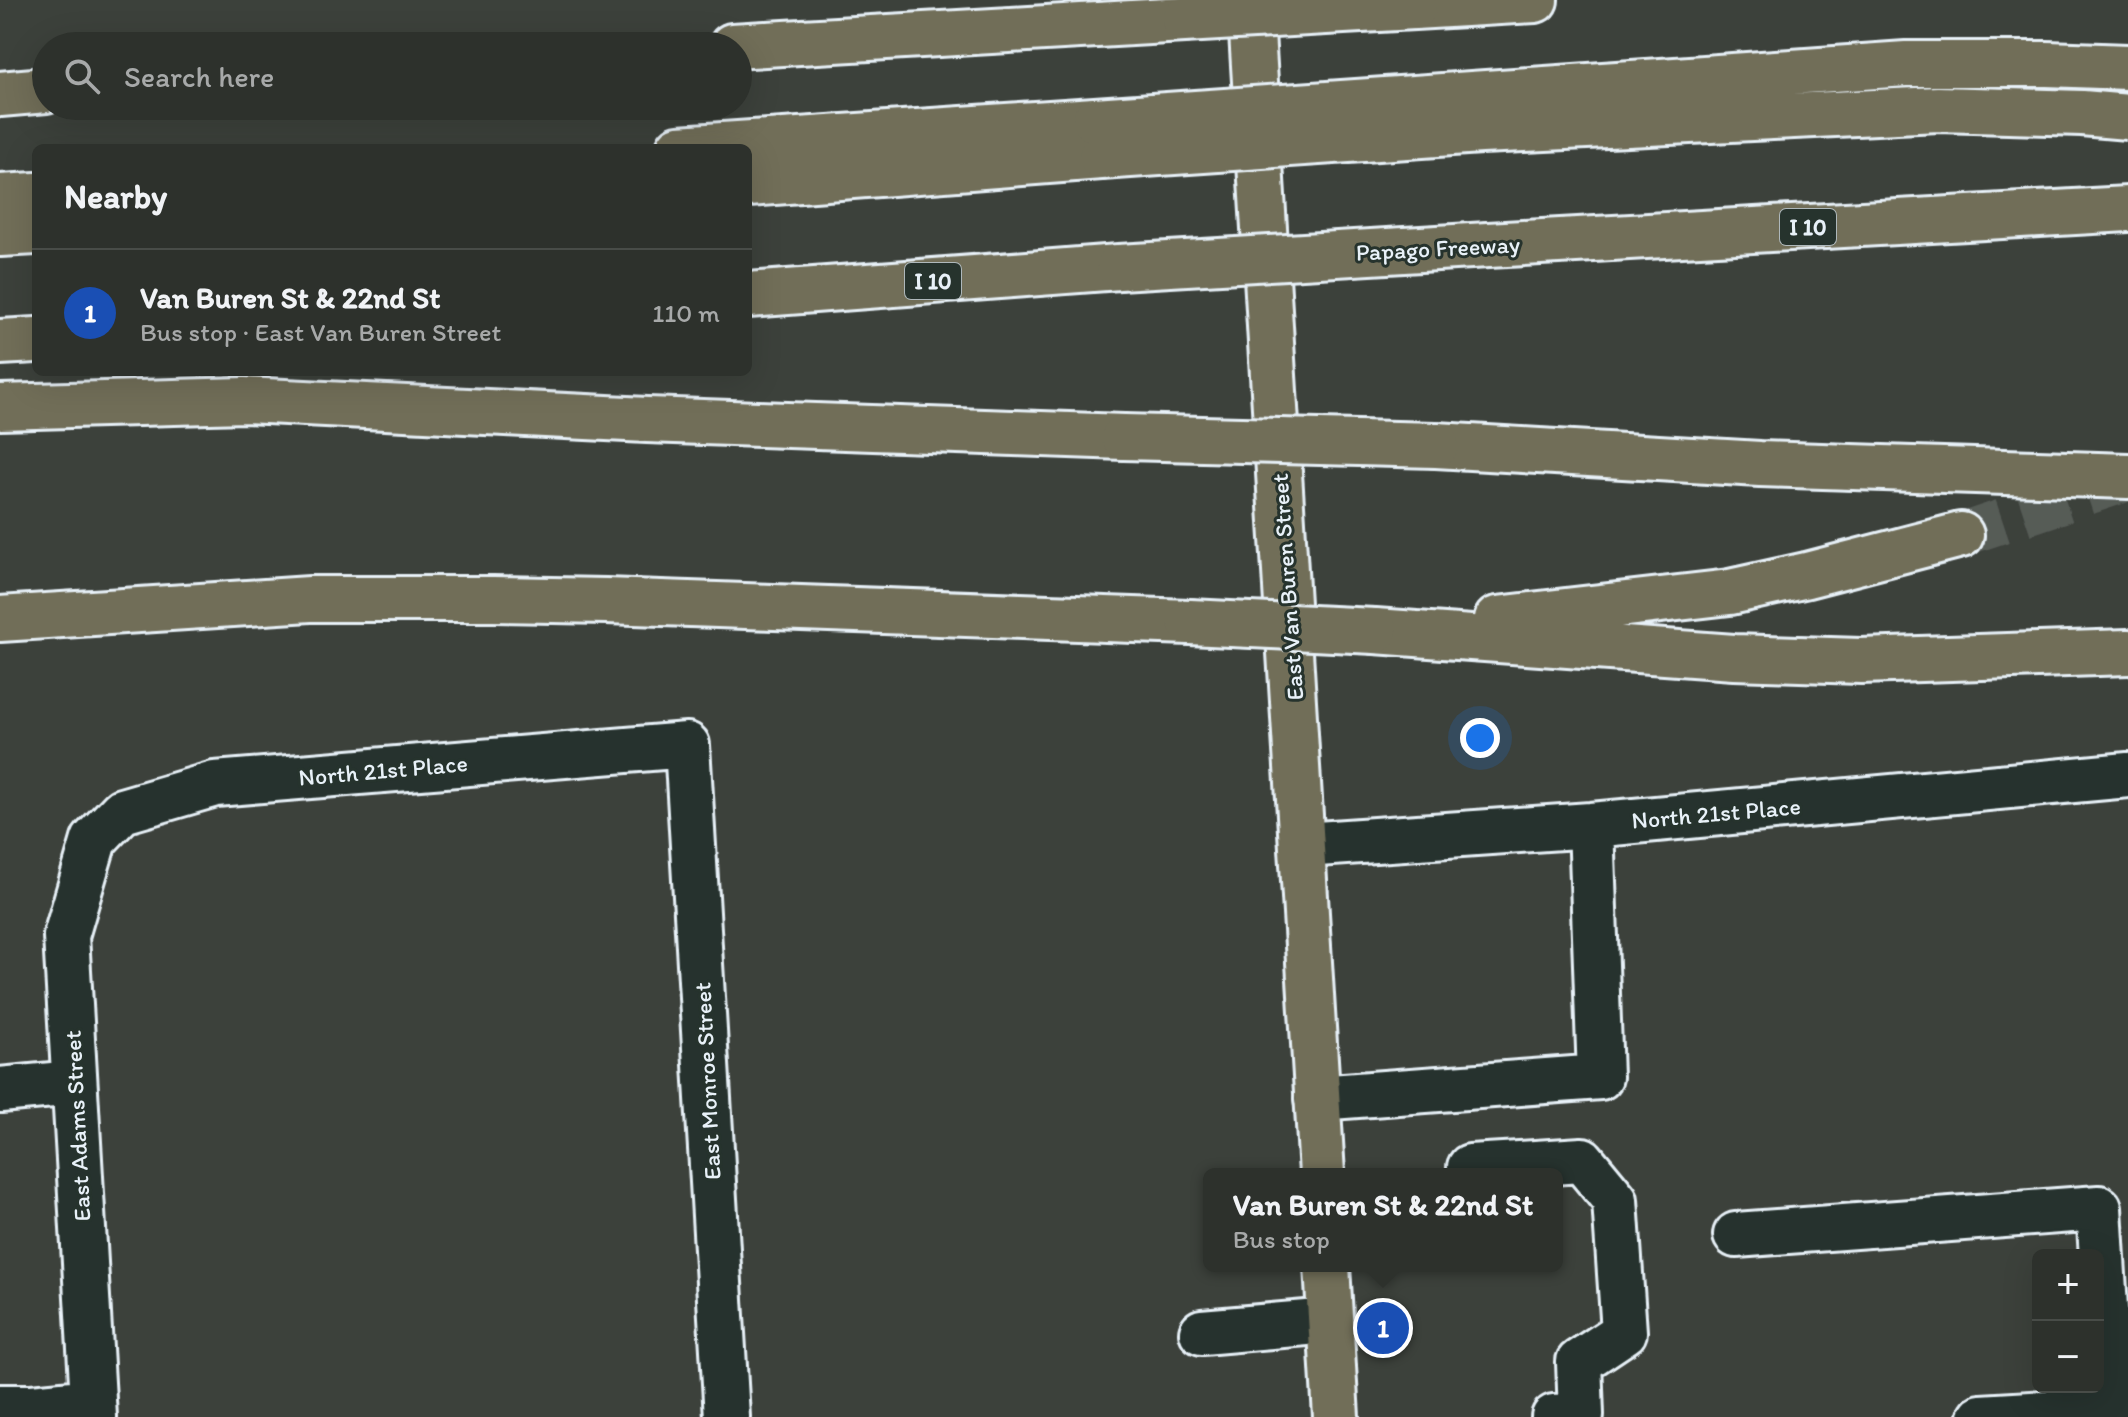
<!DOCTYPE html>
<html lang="en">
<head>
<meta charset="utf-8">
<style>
  :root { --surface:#2d312c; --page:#353934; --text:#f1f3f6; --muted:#a7a9a9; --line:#484c48; --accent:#ff9aa2 }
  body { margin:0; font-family:Itim,sans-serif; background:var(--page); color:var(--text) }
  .controls { position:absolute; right:24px; bottom:24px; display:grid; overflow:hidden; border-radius:12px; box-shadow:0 8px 32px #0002 }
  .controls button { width:72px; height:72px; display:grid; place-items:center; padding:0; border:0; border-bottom:2px solid var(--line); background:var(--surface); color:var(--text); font:40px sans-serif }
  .you { position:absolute; left:1480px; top:738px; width:28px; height:28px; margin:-20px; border:6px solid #fff; border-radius:50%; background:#1a73e8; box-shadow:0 0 0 12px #1a73e833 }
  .badge { display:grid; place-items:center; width:52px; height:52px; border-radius:50%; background:var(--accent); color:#fff; font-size:26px; font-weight:700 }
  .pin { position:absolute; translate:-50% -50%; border:4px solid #fff; box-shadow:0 2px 8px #0006 }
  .popup { position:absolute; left:1203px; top:1168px; width:360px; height:104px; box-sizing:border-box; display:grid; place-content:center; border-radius:12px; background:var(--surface); filter:drop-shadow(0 2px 6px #0005); font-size:26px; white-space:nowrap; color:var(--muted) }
  .popup b { font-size:30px; color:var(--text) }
  .popup::after { content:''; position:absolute; left:50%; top:100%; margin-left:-16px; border:16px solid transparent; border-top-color:var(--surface) }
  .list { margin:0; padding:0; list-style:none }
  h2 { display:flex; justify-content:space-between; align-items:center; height:104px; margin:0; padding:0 32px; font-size:34px }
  h2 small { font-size:26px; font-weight:400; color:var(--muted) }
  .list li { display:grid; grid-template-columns:52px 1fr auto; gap:24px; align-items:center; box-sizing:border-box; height:128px; padding:0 32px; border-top:2px solid var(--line) }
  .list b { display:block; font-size:30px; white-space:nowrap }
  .list p { margin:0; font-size:26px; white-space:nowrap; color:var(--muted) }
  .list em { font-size:26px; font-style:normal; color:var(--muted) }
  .icon { flex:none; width:44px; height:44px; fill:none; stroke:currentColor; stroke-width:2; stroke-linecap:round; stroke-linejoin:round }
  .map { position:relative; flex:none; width:2128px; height:1417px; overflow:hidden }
  .search { position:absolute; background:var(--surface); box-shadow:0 8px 32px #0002; left:32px; top:32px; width:720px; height:88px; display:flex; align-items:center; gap:20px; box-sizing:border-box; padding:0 28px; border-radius:44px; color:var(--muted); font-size:30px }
  .panel { position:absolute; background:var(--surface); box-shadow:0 8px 32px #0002; left:32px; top:144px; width:720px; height:232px; border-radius:12px }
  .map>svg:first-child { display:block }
</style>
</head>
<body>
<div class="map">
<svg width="2128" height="1417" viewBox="0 0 2128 1417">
  <rect width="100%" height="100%" fill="#3c413b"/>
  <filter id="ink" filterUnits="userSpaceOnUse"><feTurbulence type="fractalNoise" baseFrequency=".0125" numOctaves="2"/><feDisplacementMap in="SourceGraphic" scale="16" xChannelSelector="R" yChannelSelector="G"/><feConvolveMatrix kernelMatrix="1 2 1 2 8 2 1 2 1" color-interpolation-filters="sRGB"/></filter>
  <g filter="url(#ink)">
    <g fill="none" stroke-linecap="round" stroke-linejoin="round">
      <path stroke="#565b57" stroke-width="44" stroke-dasharray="44 22" stroke-linecap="butt" d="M1961 535 2128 479"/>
      <defs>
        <path id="minor" d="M1303 845 1591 825 2128 775
          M0 1090 74 1083
          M1317 1098 1600 1077 1591 825
          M1470 1167 1582 1160 1615 1200 1624 1332 1579 1362 1581 1415 1554 1417
          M1736 1235 2099 1208 2111 1409 1981 1417
          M1202 1332 1330 1321
          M0 1407H32L93 1401
          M94 1417 66 936 94 840 122 811 215 784 687 745 727 1417"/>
        <path id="major" d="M1250 0 1322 1174
          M1327 1266 1336 1417"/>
        <path id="highway" d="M1414 7 1535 0
          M732 46 1184 20
          M0 94 46 90
          M679 148 1095 120
          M748 184 1101 157
          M0 197 36 195
          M0 234 36 232
          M1488 245 2128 209
          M748 295 1119 267
          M0 342 36 340
          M0 407 244 400 647 420 1124 437
          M1436 445 1760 464 2128 476
          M0 619 310 599H493L606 601 1190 622
          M1497 619 1730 592 1807 575 1961 535
          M1375 631 1734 657 1861 661 2128 652"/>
      </defs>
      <use href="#minor" stroke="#e8f1f8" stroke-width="50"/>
      <use href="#major" stroke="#e8f1f8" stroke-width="50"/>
      <use href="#highway" stroke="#e8f1f8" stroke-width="50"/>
      <use href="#minor" stroke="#26332d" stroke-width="44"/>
      <use href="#major" stroke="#716e59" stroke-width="44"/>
      <use href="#highway" stroke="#716e59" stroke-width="44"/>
      <defs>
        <path id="highway-bridge" d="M1184 20 1414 7
          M1095 120 1906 64H2047L2128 67
          M1101 157 1481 131 1938 109 2082 113 2128 117
          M1119 267 1488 245
          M1124 437 1436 445
          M1190 622 1375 631"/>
      </defs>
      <use href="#highway-bridge" stroke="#e8f1f8" stroke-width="50" stroke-linecap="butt"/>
      <use href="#highway-bridge" stroke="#716e59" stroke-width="44"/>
    </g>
  </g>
  <g text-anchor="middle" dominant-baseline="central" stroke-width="6" stroke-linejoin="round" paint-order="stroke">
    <g fill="#26332d" stroke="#aeb8bb" stroke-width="2">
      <rect x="1780" y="209" width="56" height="36" rx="6"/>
      <rect x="905" y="263" width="56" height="36" rx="6"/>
    </g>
    <g font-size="22" font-weight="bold" fill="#e8f1f8">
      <text x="1808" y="227">I 10</text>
      <text x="933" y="281">I 10</text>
    </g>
    <g font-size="24" fill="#e8f1f8" stroke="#26332d">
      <text transform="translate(1438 248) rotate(-3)">Papago Freeway</text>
      <text transform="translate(1287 587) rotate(-94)">East Van Buren Street</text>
      <text transform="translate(383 770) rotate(-5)">North 21st Place</text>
      <text transform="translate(1716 813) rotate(-5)">North 21st Place</text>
      <text transform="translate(707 1081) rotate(-93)">East Monroe Street</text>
      <text transform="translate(77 1126) rotate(-93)">East Adams Street</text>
    </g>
  </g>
</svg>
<div class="controls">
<button>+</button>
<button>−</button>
</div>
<div class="you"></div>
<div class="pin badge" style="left:1383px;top:1328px;background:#1a4fb4">1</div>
<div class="popup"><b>Van Buren St &amp; 22nd St</b>Bus stop</div>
<div class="search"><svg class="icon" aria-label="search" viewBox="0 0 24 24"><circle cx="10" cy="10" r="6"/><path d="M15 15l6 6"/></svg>Search here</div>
<section class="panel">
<h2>Nearby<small></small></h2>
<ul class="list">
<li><span class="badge" style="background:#1a4fb4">1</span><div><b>Van Buren St &amp; 22nd St</b><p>Bus stop · East Van Buren Street</p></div><em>110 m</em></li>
</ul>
</section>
</div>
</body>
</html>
